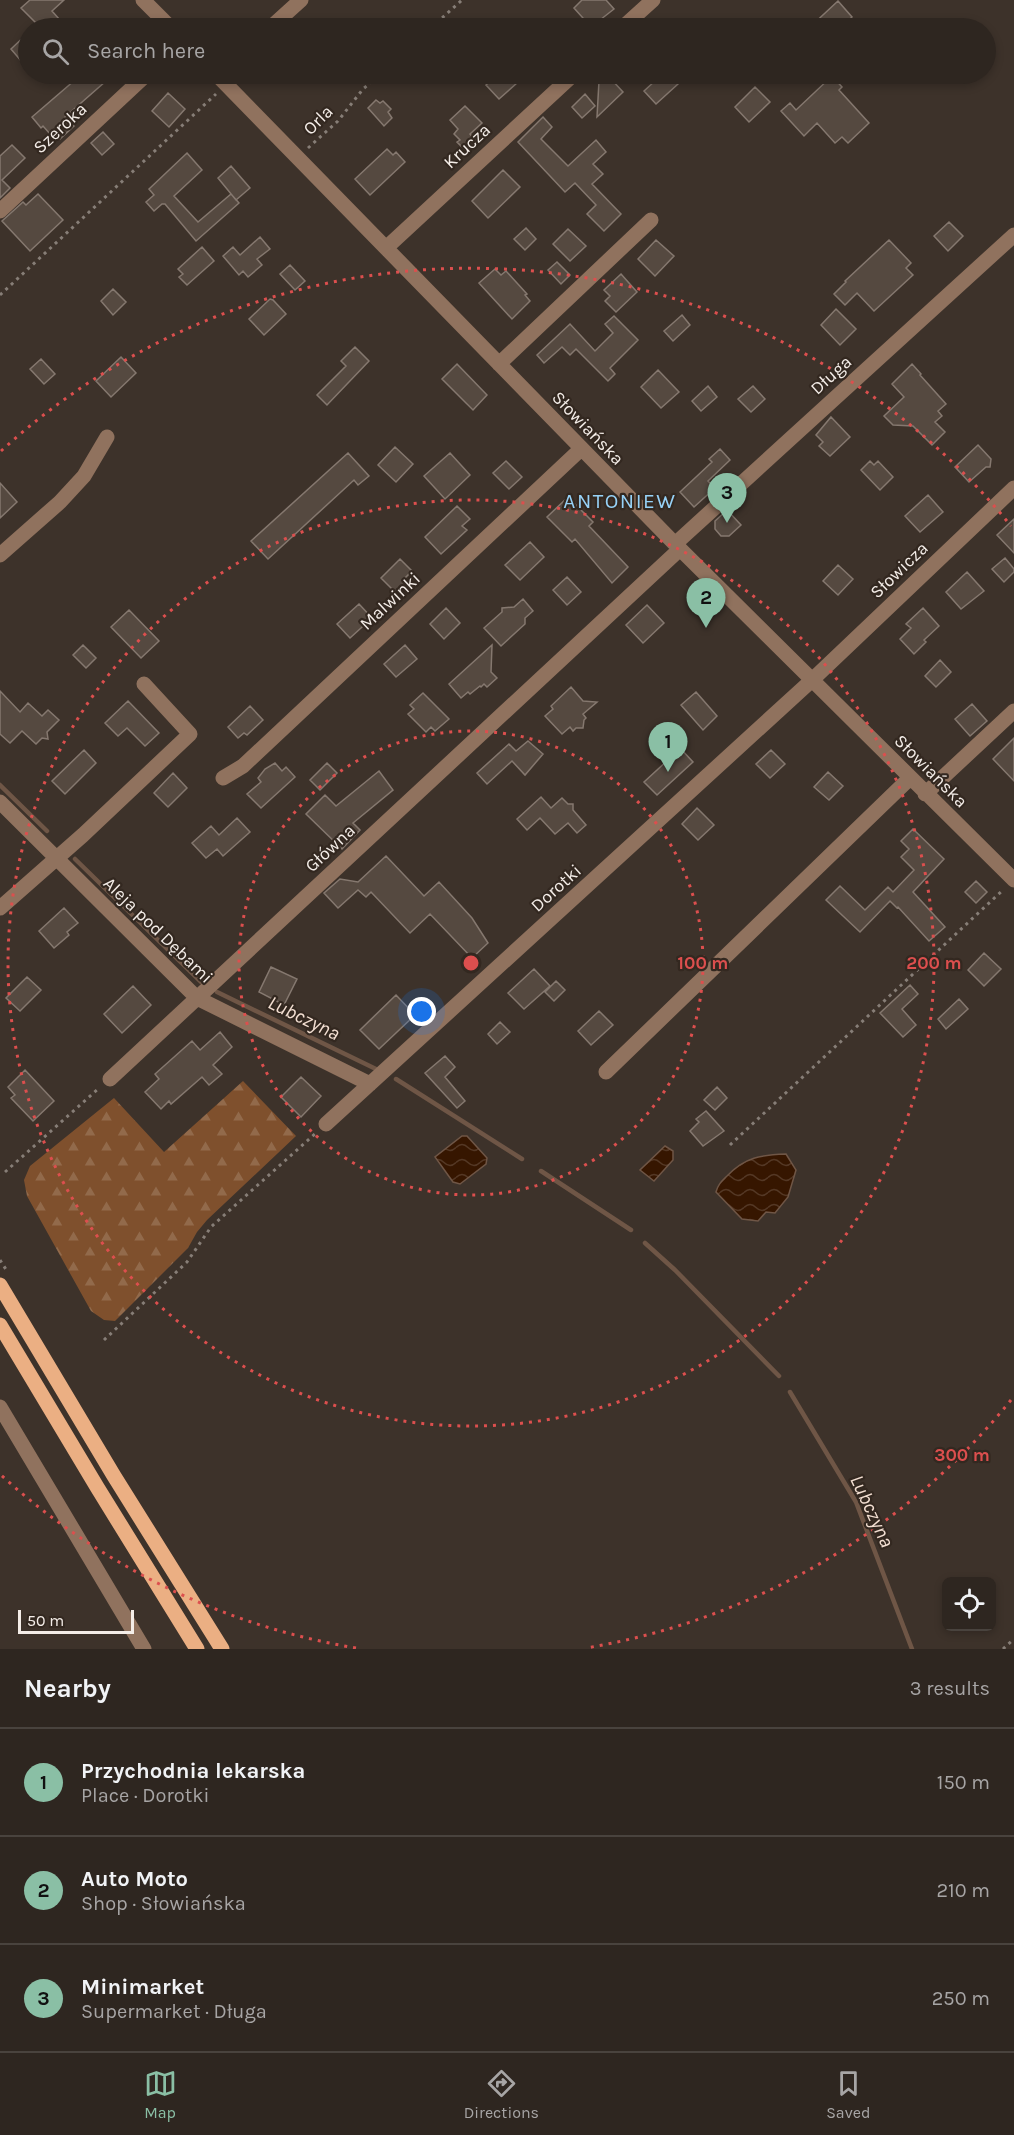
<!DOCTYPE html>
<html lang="en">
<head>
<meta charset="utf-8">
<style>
  :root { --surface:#2e2620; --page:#362e29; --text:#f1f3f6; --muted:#a7a5a5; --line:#49433e; --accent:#8abfa5 }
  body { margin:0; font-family:Karla,sans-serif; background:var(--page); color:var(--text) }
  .controls { position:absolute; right:18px; bottom:18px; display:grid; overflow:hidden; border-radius:9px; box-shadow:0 3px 9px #0003 }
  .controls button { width:54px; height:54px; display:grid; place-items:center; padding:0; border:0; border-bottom:2px solid var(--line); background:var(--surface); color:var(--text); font:30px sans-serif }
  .scale { position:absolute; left:18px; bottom:15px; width:116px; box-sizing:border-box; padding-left:6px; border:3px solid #f4ede8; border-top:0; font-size:16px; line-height:21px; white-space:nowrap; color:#f4ede8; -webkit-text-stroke:4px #332820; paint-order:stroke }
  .you { position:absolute; left:422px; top:1012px; width:21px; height:21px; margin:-15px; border:4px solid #fff; border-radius:50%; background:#1a73e8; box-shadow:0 0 0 9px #1a73e833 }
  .badge { display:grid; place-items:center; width:39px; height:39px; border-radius:50%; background:var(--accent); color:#111; font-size:20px; font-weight:700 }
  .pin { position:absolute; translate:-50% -50px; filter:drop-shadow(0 2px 3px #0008) }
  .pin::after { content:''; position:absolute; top:32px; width:21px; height:18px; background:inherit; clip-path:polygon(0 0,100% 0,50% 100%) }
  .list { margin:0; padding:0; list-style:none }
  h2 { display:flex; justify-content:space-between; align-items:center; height:78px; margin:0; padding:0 24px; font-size:26px }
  h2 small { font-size:20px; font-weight:400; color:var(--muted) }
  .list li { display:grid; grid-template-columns:39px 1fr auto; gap:18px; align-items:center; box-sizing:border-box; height:108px; padding:0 24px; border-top:2px solid var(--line) }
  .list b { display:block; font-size:22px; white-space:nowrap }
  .list p { margin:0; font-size:20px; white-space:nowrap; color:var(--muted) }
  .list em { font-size:20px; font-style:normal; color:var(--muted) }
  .icon { flex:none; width:33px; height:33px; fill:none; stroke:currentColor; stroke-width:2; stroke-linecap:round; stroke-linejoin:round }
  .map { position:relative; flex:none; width:1014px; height:1649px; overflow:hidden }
  .search { position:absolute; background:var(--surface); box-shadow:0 3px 9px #0003; left:18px; right:18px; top:18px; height:66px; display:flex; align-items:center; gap:15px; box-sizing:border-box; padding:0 21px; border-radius:33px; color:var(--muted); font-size:22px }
  .sheet { height:402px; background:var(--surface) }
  nav { display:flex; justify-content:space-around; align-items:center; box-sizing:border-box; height:84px; border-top:2px solid var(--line); background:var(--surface); font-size:16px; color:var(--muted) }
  nav a { display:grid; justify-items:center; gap:3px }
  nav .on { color:var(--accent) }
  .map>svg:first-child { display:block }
</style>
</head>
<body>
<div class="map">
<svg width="1014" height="1649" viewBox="0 0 1014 1649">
  <defs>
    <pattern id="forest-firs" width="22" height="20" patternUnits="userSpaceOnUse" patternTransform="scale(1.5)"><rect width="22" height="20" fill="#7f502d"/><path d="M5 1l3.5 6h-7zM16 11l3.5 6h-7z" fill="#926a4b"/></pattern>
    <pattern id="water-waves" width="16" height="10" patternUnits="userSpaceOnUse" patternTransform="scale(1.5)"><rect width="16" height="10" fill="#361600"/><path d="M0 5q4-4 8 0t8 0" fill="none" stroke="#543825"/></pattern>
  </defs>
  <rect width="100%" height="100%" fill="#3d322a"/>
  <path fill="url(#forest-firs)" d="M243 1081 296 1136 207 1220 197 1232 188 1248 115 1321 104 1320 91 1311 27 1196 24 1180 30 1166 114 1098 164 1152Z"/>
  <path fill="url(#water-waves)" stroke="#6f5646" stroke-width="1.5" d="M462 1136H467L487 1158 486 1164 460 1184 453 1182 435 1157Z
    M665 1146 673 1151V1160L654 1181 640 1170Z
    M786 1154 796 1170 788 1197 775 1213 766 1212 758 1221 742 1219 716 1192C718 1184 722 1181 727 1176 745 1157 761 1155 786 1154Z"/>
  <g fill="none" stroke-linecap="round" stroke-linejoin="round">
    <path stroke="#6f5646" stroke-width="4.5" d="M0 785 47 831
      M75 859 201 982
      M217 992 378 1070
      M396 1079 522 1159
      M541 1171 631 1230
      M645 1243 675 1270 779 1376
      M790 1392 856 1502 912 1649"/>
  </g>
  <path fill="#554940" stroke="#85786f" stroke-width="1.5" d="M30 0H64L52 11 67 28H41L21 8Z
    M582 0H606L614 9 591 27 574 8Z
    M838 1 852 17 840 28H809Z
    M28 33V69L11 49Z
    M82 74H114L65 117 74 126 60 139 54 133 51 135 43 126 41 128 32 117Z
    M499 74H527L499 99 486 85Z
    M668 74 678 84 656 104 644 91 656 80 658 82Z
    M832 76 842 87 839 90 869 123 848 143 842 137 835 143 817 123 804 136 781 111 790 103 796 110Z
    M604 77 610 78 623 92 597 117 599 81Z
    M755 87 770 102 749 122 735 107Z
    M168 93 185 109 169 127 152 111Z
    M585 94 595 106 582 118 572 107Z
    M376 100 380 103 383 101 391 109 388 112 392 118 384 126 368 108Z
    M465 106 482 123 470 134 476 141 466 151 457 142 460 140 454 134 458 129 450 120Z
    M543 117 552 127 541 139 568 166 596 140 606 152 593 164 603 174 592 184 621 214 604 231 587 214 596 205 575 183 565 192 518 142Z
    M103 132 114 144 102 155 91 143Z
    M12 145 25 158 2 180 10 188 0 198V156Z
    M387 149 393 155 396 152 405 162 370 195 355 179Z
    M187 153 202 170 174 196 198 222 231 194 239 203 196 241 165 204H162L154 211 146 202 154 195 149 189Z
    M231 166 250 188 236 200 218 178Z
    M503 170 520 187 488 218 472 201Z
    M38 194 63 220 30 251 2 221 23 202 26 205Z
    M949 222 963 236 948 251 934 236Z
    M526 228 536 239 525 250 514 239Z
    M568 229 586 246 570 261 553 244Z
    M260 237 270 249 257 259 262 265 248 277 243 271 239 275 223 256 233 247 240 255Z
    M656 240 674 256 655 276 638 259Z
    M889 240 911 263 906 268 913 275 874 311 857 293 845 305 834 294 846 282 845 281Z
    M202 247 214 261 187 285 179 277 183 274 178 269Z
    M557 262 570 275 561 284 548 270Z
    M290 265 305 281 295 290 280 274Z
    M495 269 501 275 506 271 527 294 525 295 530 301 512 319 479 283Z
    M621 274 637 292 616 312 605 301 610 296 604 290Z
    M113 289 126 302 113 315 101 301Z
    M270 299 273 300 286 314 264 335 249 319Z
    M836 309 856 329 840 345 821 325Z
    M682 315 690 325 673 341 664 331Z
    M614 316 638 340 610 368 615 374 608 381 576 349 570 355 562 347 544 363 537 355 570 324 595 351 613 333 605 324Z
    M355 347 369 361 327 405 317 395 346 366 341 361Z
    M121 357 136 373 111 397 96 381Z
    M41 359 55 374 44 384 30 369Z
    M457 364 487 395 473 410 442 379Z
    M912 364 921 374 920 375 946 404 938 411 942 416 935 422 945 432 932 445 913 426 893 425 884 416 904 397 892 384Z
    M658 370 679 392 661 408 641 387Z
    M708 386 717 397 701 411 692 401Z
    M753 386 765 399 751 412 738 399Z
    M831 417 850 437 830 456 819 446 823 442 816 435Z
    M978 445 991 459 990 467H986L969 482 955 467Z
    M395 447 413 464 396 482 378 465Z
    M720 449 730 460 708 481 715 488 694 507 680 492 712 462 709 459Z
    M348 453 369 476 358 485 354 480 268 559 251 541Z
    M450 453 470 475 445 499 424 476Z
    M506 461 522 477 509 489 493 473Z
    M870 461 874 465 878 461 893 477 880 490 861 470Z
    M0 483 17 502 0 518Z
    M928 495 943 512 920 532 905 516Z
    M568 497 593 522 589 526 628 567 612 583 575 539 572 542 547 517Z
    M457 506 470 519 462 526 467 530 441 554 425 537Z
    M727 510 741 525 729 536H721L715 529V521Z
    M1014 519V553L997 535Z
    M530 542 544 557 520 580 505 565Z
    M1005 558 1014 569V572L1004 582 992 569Z
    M400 559 412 571 404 579 408 583 397 594 381 578Z
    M838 565 853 579 838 595 823 581Z
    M967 572 984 591 961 609 946 592Z
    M567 577 581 592 567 605 553 590Z
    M523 599 533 611 525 618V624L501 646 484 628 502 612V608L514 607Z
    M359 604 372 618 350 638 337 624Z
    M647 605 664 623 643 643 626 625Z
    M446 608 460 623 444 639 430 624Z
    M923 608 939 626 924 640 926 642 914 654 900 639 911 628 906 624Z
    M129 610 159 641 141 658 111 627Z
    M83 645 96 658 86 668 73 655Z
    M405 645 417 659 396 677 384 664Z
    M492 645 491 672 497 678 487 687 484 684 481 687 480 686 470 694 468 692 461 698 449 684Z
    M940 660 951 672 936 687 925 676Z
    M571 687 583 701 597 702 583 714 586 718 584 720 583 728H576L573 731 570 727 562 734 545 716 553 709 551 706Z
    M0 691 20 712 28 703 42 716 48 710 59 720 47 732 48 739 42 738 36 744 22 731 10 743 0 734Z
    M696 692 717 716 703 730 681 705Z
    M423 693 449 719 435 731 431 727 426 732 408 714 414 709 410 705Z
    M128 701 159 733 145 746 127 728 118 736 105 723Z
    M972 704 987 721 970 736 955 719Z
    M250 706 263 720 247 735 244 733 238 738 228 727Z
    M667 734 693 762 657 795 644 782 669 759 655 744Z
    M1014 738V781L993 759Z
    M528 741 543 754 525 775 512 761 487 784 477 773 509 744 516 751Z
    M84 750 96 763 65 794 52 781Z
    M771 750 785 764 770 778 756 764Z
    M275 763 282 771 286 767 295 777 261 808 247 794 261 782 258 778 265 769Z
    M327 763 337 773 320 790 310 780Z
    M379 771 393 790 353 823 360 830 342 849 306 814 325 795 336 806Z
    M828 772 843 786 829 800 814 787Z
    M173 773 187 788 168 807 154 793Z
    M541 797 551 808 562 798 568 804H573V810L586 825 577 833 568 823 555 834 540 818 527 830 517 819Z
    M697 808 714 825 698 840 682 824Z
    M237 818 250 832 223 856 217 849 206 858 192 843 211 826 219 835Z
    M913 829 944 859 913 892 945 927 929 941 898 907 897 908 890 901 860 932 826 900 840 886 865 910 888 887 893 892 914 870 901 857 909 849 901 841Z
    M386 856 424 896 439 882 472 918 488 943 472 958 430 914 410 933 371 892 366 897 358 890 338 908 324 893 340 879 358 882Z
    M976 881 987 892 976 903 965 892Z
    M64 908 78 923 67 932 69 935 54 948 39 931Z
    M984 953 1001 969 984 986 968 970Z
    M271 967 297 979 284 1005 259 992Z
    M534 969 550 986 524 1009 508 993Z
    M27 977 41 990 20 1011 6 998Z
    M556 981 565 990 554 1001 545 992Z
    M910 985 918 994 902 1009 916 1025 903 1037 880 1013Z
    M133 986 151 1005 122 1033 104 1014Z
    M396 995 415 1015 379 1049 360 1030Z
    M959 999 968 1009 946 1029 938 1019Z
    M599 1011 613 1025 591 1045 578 1031Z
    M500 1022 510 1032 497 1044 488 1034Z
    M220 1032 232 1047 213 1065 222 1074 209 1085 202 1077 171 1104 169 1101 161 1109 145 1092 159 1079 155 1074 192 1041 200 1050Z
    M445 1056 455 1067 445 1077 465 1101 457 1108 425 1073Z
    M25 1070 54 1101 33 1121 11 1098 15 1095 8 1087Z
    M301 1077 321 1096 301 1117 281 1097Z
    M717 1087 727 1098 715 1110 704 1100Z
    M706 1111 724 1131 703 1146 690 1131 699 1122 696 1119Z"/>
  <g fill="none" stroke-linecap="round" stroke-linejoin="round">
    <path stroke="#877e77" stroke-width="3" stroke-dasharray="3 4.5" stroke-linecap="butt" d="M431 28 462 0
      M308 148 338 121 363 89 381 74
      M0 295 216 94
      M730 1145 1004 889
      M5 1172 99 1088
      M0 1260 7 1271
      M104 1340 187 1262 211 1227 316 1133
      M1003 1649 1014 1639"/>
    <path stroke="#90725e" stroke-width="15" d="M143 0 171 28
      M270 28 301 0
      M622 28 653 0
      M216 74 675 544 1014 880
      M0 211 147 74
      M386 248 574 74
      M499 364 651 220
      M675 544 1014 235
      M0 555 60 502 84 476 107 437
      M223 778 243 766 581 449
      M925 794 1014 711
      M0 802 197 998 370 1084
      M0 908 83 835 190 734 144 684
      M606 1072 910 778
      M110 1079 680 549
      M326 1124 811 681 1014 488
      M0 1407 144 1649"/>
    <path stroke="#ebaf83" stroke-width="15" d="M0 1285 114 1476 222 1649
      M0 1325 97 1487 197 1649"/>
  </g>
  <g fill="none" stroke="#dc4f4e" stroke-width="3" stroke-dasharray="3 6">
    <circle cx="471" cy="963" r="232"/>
    <circle cx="471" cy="963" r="463"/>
    <path d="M1011 1400A695 695 0 0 1 586 1648M356 1648A695 695 0 0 1 1 1475M1 451A695 695 0 0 1 1011 526"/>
  </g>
  <g text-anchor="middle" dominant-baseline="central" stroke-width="4.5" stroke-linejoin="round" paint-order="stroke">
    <g font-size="18" fill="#f4ede8" stroke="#332820">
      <text transform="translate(318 120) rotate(-45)">Orla</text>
      <text transform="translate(60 128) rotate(-43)">Szeroka</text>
      <text transform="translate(467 146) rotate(-43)">Krucza</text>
      <text transform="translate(831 375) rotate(-42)">Długa</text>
      <text transform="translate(588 428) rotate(46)">Słowiańska</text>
      <text transform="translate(899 570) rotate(-44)">Słowicza</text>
      <text transform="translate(390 601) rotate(-43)">Malwinki</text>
      <text transform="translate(931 771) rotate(45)">Słowiańska</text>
      <text transform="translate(330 848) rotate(-43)">Główna</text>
      <text transform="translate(556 888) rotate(-42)">Dorotki</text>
      <text transform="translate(158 930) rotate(44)">Aleja pod Dębami</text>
    </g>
    <g font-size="20" font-style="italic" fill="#f3dfd2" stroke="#332820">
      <text transform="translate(304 1018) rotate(26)">Lubczyna</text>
      <text transform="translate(872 1511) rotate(65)">Lubczyna</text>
    </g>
    <g font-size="21" letter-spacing="1.5" fill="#97d2f7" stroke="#332820">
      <text x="620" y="501">ANTONIEW</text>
    </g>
  </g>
  <circle cx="471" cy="963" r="9" fill="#dc4f4e" stroke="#332820" stroke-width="3"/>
  <g font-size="18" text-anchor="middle" font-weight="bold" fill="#dc4f4e" stroke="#332820" stroke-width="4.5" stroke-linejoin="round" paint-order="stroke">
    <text x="703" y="969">100 m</text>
    <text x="934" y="969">200 m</text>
    <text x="962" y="1461">300 m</text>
  </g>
</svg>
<div class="controls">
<button><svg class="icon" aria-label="locate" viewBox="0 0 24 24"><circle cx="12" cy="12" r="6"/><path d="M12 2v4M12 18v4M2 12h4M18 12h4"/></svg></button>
</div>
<div class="scale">50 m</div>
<div class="you"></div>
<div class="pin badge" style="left:668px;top:772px">1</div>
<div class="pin badge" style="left:706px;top:628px">2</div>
<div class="pin badge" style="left:727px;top:523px">3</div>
<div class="search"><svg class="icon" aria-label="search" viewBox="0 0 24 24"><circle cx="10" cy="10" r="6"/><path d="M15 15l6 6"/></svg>Search here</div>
</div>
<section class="sheet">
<h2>Nearby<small>3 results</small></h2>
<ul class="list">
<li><span class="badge">1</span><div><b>Przychodnia lekarska</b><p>Place · Dorotki</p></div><em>150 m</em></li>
<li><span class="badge">2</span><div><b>Auto Moto</b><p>Shop · Słowiańska</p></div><em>210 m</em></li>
<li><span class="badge">3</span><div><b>Minimarket</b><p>Supermarket · Długa</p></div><em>250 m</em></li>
</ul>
</section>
<nav>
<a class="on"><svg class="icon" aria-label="map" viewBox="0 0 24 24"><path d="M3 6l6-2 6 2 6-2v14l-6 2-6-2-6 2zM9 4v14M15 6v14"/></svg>Map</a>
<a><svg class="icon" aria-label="directions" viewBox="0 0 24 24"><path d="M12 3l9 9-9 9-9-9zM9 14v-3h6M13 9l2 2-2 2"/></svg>Directions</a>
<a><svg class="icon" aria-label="saved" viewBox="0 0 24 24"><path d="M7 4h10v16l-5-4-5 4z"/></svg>Saved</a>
</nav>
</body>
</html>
